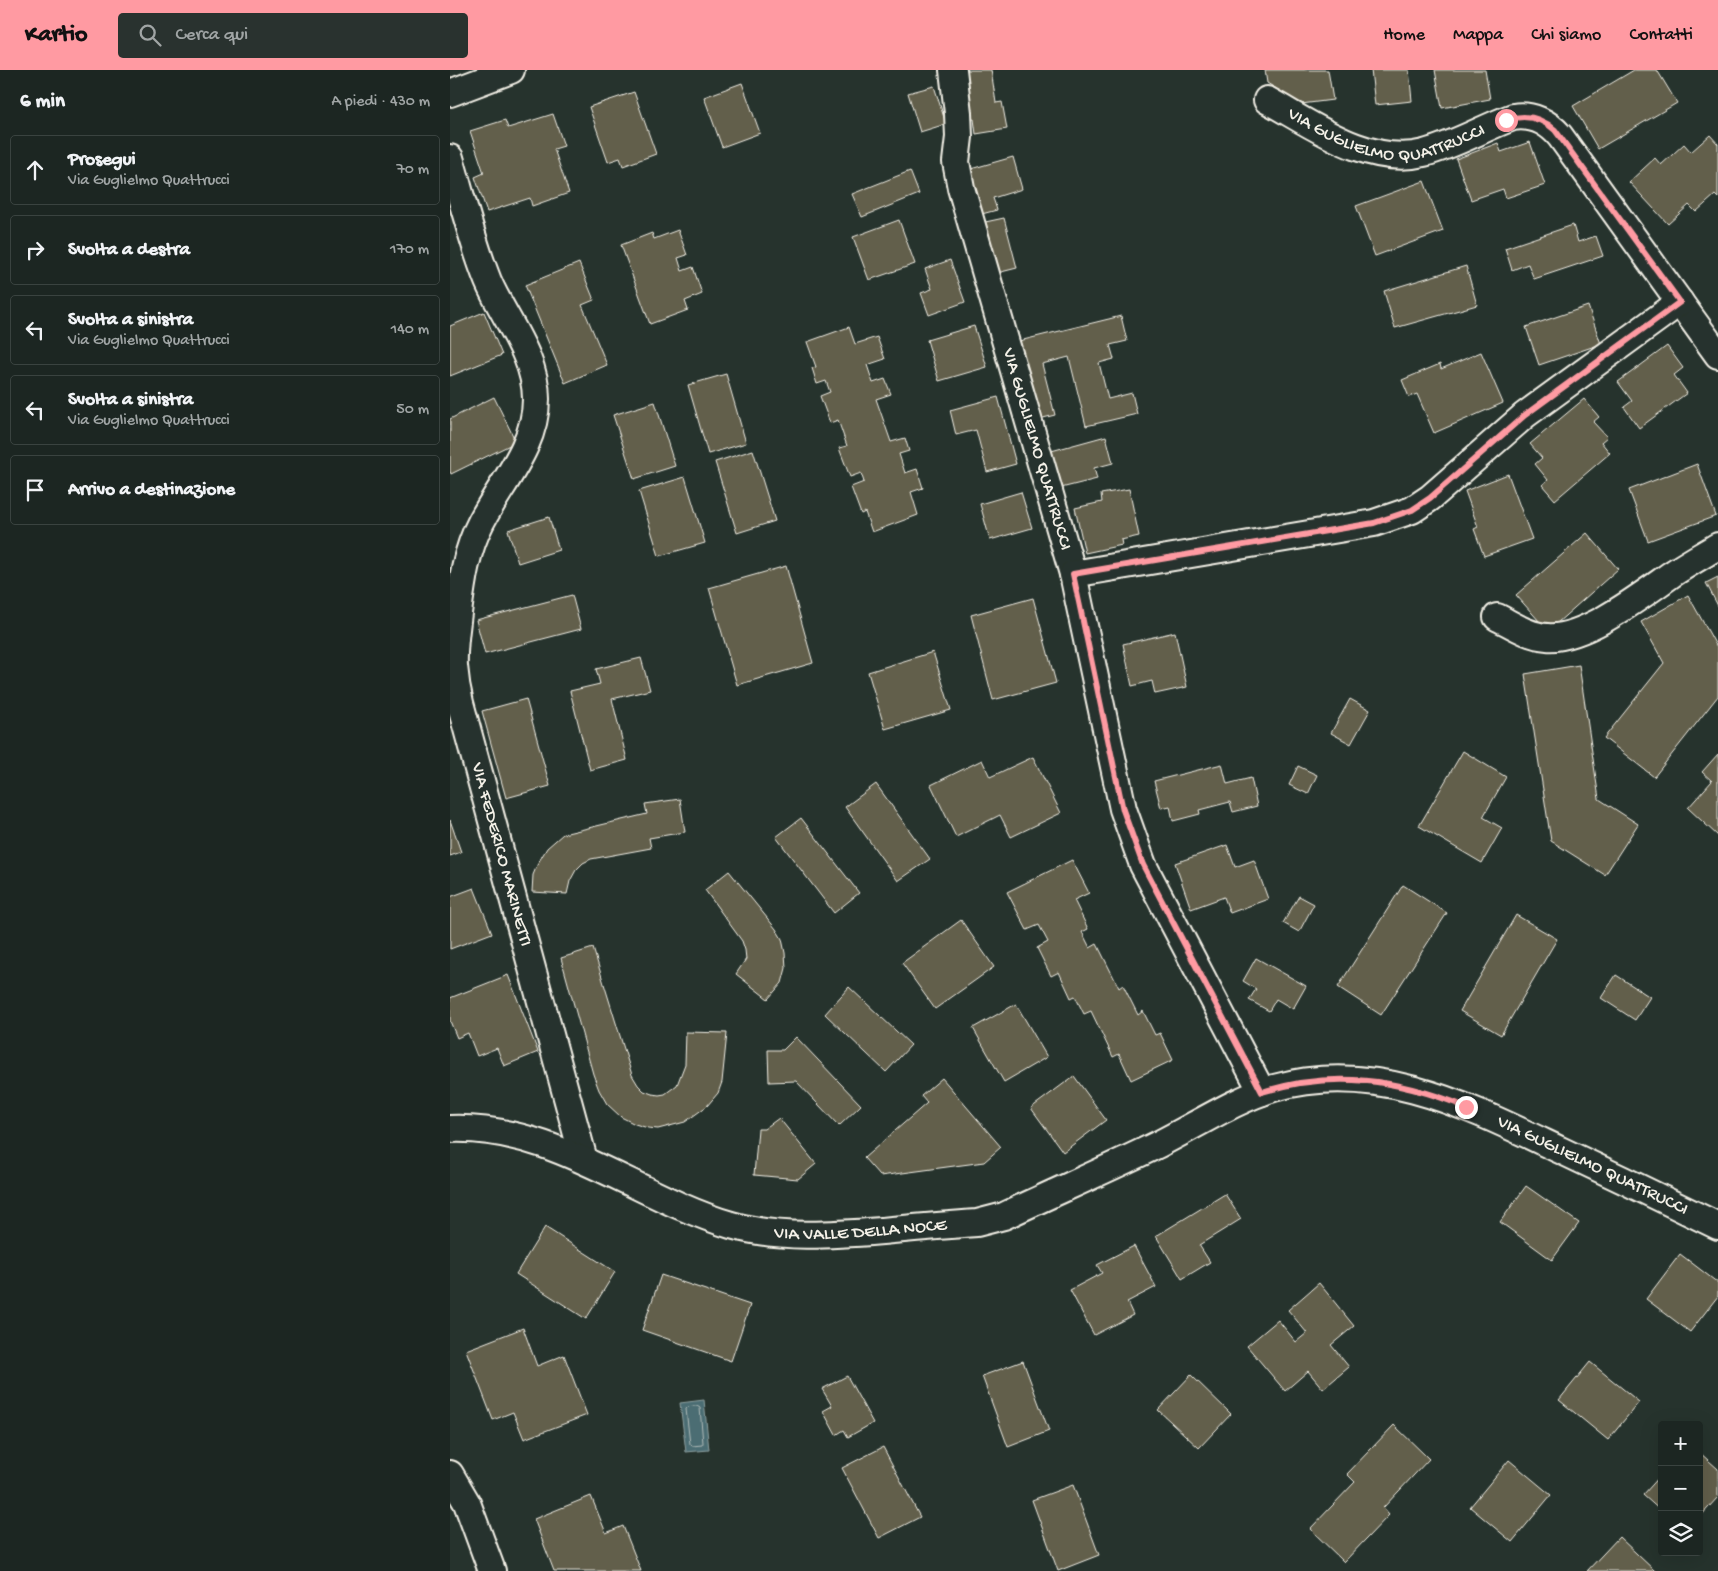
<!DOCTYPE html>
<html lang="it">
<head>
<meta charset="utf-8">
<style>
  :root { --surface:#1c2622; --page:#29322f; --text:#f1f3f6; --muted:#a0a5a5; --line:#3a4340; --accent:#ff9aa2 }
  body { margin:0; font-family:"Gochi Hand",sans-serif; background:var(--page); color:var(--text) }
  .controls { position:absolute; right:15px; bottom:15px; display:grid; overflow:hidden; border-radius:5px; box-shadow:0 5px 20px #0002 }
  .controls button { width:45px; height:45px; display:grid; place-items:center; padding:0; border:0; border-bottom:1px solid var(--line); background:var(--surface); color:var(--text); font:25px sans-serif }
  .stop { position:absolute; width:15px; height:15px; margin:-11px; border:4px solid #ff9aa2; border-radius:50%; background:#fff }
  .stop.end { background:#ff9aa2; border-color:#fff; box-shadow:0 1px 5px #0008 }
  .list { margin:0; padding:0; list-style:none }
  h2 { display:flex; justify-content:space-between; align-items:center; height:65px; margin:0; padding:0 20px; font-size:21px }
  h2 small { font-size:16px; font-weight:400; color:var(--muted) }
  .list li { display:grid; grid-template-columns:32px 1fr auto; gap:15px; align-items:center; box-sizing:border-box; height:70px; margin:0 10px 10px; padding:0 10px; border:1px solid var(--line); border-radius:5px }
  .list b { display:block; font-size:19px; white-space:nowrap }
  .list p { margin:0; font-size:16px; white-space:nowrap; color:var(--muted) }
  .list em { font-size:16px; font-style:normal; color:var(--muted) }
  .icon { flex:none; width:28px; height:28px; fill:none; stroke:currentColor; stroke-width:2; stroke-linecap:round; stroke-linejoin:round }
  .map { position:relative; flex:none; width:1268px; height:1501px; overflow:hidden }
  header { display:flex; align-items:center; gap:30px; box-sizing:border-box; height:70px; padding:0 25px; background:var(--accent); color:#111 }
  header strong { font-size:24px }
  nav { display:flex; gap:28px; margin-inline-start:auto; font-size:18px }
  .search { width:350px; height:45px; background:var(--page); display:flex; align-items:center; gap:12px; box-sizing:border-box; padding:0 18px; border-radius:5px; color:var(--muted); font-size:19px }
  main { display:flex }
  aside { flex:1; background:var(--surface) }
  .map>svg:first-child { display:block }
</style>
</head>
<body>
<header>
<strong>Kartio</strong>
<div class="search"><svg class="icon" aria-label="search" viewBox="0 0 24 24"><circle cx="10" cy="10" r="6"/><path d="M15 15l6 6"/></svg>Cerca qui</div>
<nav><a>Home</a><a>Mappa</a><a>Chi siamo</a><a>Contatti</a></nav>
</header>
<main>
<aside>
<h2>6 min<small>A piedi · 430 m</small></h2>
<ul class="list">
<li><svg class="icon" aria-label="ahead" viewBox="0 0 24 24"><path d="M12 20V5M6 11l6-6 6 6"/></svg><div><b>Prosegui</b><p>Via Guglielmo Quattrucci</p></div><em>70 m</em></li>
<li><svg class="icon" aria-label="right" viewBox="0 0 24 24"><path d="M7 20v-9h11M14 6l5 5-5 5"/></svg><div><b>Svolta a destra</b></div><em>170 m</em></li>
<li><svg class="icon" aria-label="left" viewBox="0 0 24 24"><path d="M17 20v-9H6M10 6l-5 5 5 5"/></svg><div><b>Svolta a sinistra</b><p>Via Guglielmo Quattrucci</p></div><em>140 m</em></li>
<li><svg class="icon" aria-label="left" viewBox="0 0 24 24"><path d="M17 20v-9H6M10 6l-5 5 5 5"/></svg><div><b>Svolta a sinistra</b><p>Via Guglielmo Quattrucci</p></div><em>50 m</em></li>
<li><svg class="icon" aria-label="arrive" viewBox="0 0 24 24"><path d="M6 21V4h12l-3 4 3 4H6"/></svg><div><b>Arrivo a destinazione</b></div></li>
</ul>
</aside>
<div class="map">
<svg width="1268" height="1501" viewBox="0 0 1268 1501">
  <rect width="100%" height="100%" fill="#26332d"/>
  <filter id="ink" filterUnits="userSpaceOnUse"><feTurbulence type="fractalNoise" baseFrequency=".02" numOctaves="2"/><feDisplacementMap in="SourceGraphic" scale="10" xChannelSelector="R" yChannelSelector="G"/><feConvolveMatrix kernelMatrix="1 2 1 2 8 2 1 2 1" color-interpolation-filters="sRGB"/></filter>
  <g filter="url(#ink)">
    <path fill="#4c6d73" stroke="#8fa2a2" d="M254 1330 259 1380 236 1382 230 1333Z"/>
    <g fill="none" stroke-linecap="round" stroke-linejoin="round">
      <path stroke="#b1bcb9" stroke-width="1" d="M247 1336 250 1338 253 1373 252 1375 242 1376 240 1374 236 1339 238 1337Z"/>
    </g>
    <path fill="#625f4b" stroke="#f4f1e8" d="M506 0H541L546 33 552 32 557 59 526 64 524 49 519 50Z
      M815 0H878L883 30 851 34 817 13Z
      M921 0H959L962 31 925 35Z
      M985 0H1035L1040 29 992 38Z
      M1184 0H1207L1227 33 1148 79 1123 36Z
      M292 13 310 63 272 77 254 27Z
      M484 16 496 54 470 62 458 23Z
      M184 22 206 84 173 96 170 88 158 92 139 37Z
      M103 44 114 76 104 79 119 123 82 136 80 128 37 142 25 107 34 103 20 61 55 50 58 58Z
      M1260 65 1268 74V128L1265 125 1246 142 1239 135 1218 154 1179 112 1205 88 1211 95 1234 74 1241 82Z
      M1080 72 1095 115 1056 128 1053 119 1021 130 1006 89 1048 73 1051 82Z
      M563 87 572 119 543 128 547 140 524 146 510 102Z
      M460 101 469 124 412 147 402 124Z
      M974 111 993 161 925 186 906 136Z
      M554 148 567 198 539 205 526 154Z
      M449 150 465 194 419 210 403 167Z
      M1123 155 1128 172 1146 166 1153 186 1084 209 1078 194 1062 200 1055 178Z
      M228 160 237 185 228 188 232 201 243 197 252 224 235 231 238 240 200 254 171 175 202 163 204 169Z
      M500 190 515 232 479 245 471 223 482 219 475 199Z
      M129 193 144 230 132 235 157 295 115 313 75 215Z
      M1016 196 1027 235 945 258 934 221Z
      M1138 236 1151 274 1089 295 1076 257Z
      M34 242 52 285 0 306V256Z
      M671 246 677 271 660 275 664 289 649 293 658 329 682 323 687 344 636 356 619 287 592 294 605 345 581 351 561 273Z
      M524 256 537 297 489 311 477 270Z
      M399 257 405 274 427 267 435 289 417 295 423 313 435 309 441 324 426 329 441 372 455 368 459 381 449 384 455 403 467 399 473 418 461 422 468 445 422 462 415 442 411 444 401 417 414 412 411 403 400 407 389 378 397 376 388 350 380 353 370 326 380 322 376 311 367 314 362 298 366 297 357 272Z
      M1217 276 1233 298 1224 305 1237 323 1189 358 1174 337 1182 331 1168 312Z
      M1031 282 1053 333 984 363 967 324 959 327 952 310 990 294 991 299Z
      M276 304 296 373 258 384 238 315Z
      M44 327 66 372 1 404 0 401V349Z
      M548 327 566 394 537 402 526 360 506 365 500 340Z
      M1134 329 1149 347 1143 352 1157 367 1151 372 1160 383 1105 430 1092 415 1098 410 1085 394 1092 388 1080 374Z
      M205 332 225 396 184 409 163 345Z
      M656 366 663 393 644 398 647 409 603 420 594 383Z
      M303 380 325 451 287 463 265 392Z
      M1247 394 1266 446 1198 471 1179 420Z
      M1058 404 1082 469 1034 486 1024 459 1028 457 1015 421Z
      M235 407 255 473 209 486 189 421Z
      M679 419 689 466 671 470 672 475 635 483 625 438 652 432 651 424Z
      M571 422 582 458 540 470 530 434Z
      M99 447 109 480 68 493 58 460Z
      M1137 463 1168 499 1098 561 1066 525Z
      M336 496 363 593 287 615 259 518Z
      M1268 507V536L1256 513Z
      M122 525 131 559 35 584 26 550Z
      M1238 525 1268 579V626L1204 707 1154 668 1214 593 1191 552Z
      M583 528 606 613 543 630 521 545Z
      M725 562 737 617 705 624 702 611 682 616 673 574Z
      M483 582 501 640 435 659 418 602Z
      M191 588 200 620 162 629 177 690 140 700 120 621 150 614 146 599Z
      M1129 595 1149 729 1188 754 1155 805 1101 771 1075 604Z
      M76 629 100 716 56 728 32 641Z
      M900 629 920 640 901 674 881 663Z
      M1013 681 1056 707 1033 747 1052 758 1032 793 969 756Z
      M1268 684V766L1238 738 1262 711 1252 702Z
      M583 687 611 743 561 767 550 745 506 767 481 715 532 690 540 707Z
      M772 694 777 714 801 708 807 736 783 742 780 732 749 740 750 744 723 751 720 736 711 738 704 711Z
      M848 696 867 705 858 724 839 715Z
      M426 714 480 789 448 811 395 737Z
      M230 729 235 762 199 768 201 778 141 789 133 793 126 800 120 811 117 824 82 822 83 805 88 793 97 778 113 764 197 744 195 734Z
      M351 748 409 823 384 843 326 767Z
      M0 750 11 782 0 786Z
      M777 775 785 797 804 790 818 829 780 843 774 827 741 839 725 793Z
      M622 790 639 823 624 830 638 859 632 862 640 878 647 874 669 918 673 915 688 945 693 941 705 965 710 963 723 990 681 1010 669 984 663 987 641 941 634 944 625 926 621 928 609 902 601 906 587 878 598 872 589 855 577 860 557 822Z
      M279 801 326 859 332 869 335 883 336 898 332 913 318 929 286 904 296 889 295 880 292 871 255 820Z
      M953 815 997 843 931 945 888 917Z
      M24 818 42 863 0 879V827Z
      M849 826 864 834 849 862 833 853Z
      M1066 845 1107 869 1051 965 1010 941Z
      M511 850 544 897 485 939 452 893Z
      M143 878 182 1005 188 1015 194 1021 202 1024 209 1025 215 1024 227 1015 235 994 236 962 277 963 272 1012 268 1023 257 1036 235 1052 208 1059 198 1058 185 1054 171 1047 157 1034 149 1020 143 1004 111 888Z
      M806 888 856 916 843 939 826 929 819 941 799 930 806 919 793 911Z
      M58 905 88 982 54 996 47 978 27 986 18 963 7 968 0 951V928Z
      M1166 905 1200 927 1185 950 1151 928Z
      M399 917 461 975 436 1002 375 944Z
      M566 934 597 987 554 1012 523 958Z
      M346 967 411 1035 389 1056 346 1011 319 1012 318 980H333Z
      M624 1006 656 1050 613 1082 581 1038Z
      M492 1008 551 1077 534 1092 430 1106 414 1088 477 1033 471 1026Z
      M329 1048 366 1094 348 1109 304 1105 308 1059H314Z
      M1076 1116 1129 1153 1102 1190 1050 1152Z
      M775 1124 791 1149 749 1175 760 1192 732 1209 706 1166Z
      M95 1157 165 1202 136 1249 66 1204Z
      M684 1176 706 1217 677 1232 683 1245 644 1265 620 1220 652 1203 647 1195Z
      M1230 1184 1268 1213V1226L1240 1262 1196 1229Z
      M211 1205 300 1235 281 1291 192 1260Z
      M869 1213 904 1256 881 1275 899 1297 873 1319 858 1301 835 1321 797 1276 828 1250 846 1272 857 1263 838 1240Z
      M73 1258 87 1296 114 1285 137 1345 74 1369 63 1342 43 1350 16 1280Z
      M573 1291 599 1361 558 1377 532 1306Z
      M1140 1292 1189 1332 1158 1370 1109 1330Z
      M741 1305 781 1344 749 1378 708 1340Z
      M397 1306 423 1353 398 1367 394 1360 386 1365 373 1341 382 1336 372 1319Z
      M944 1355 979 1389 933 1438 939 1445 894 1492 860 1459 905 1412 897 1404Z
      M433 1377 470 1447 429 1468 392 1398Z
      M1249 1382 1268 1399V1427L1249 1448Z
      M1059 1390 1101 1425 1062 1472 1020 1437Z
      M1212 1404V1442L1193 1425Z
      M623 1415 649 1485 608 1501 582 1430Z
      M141 1426 156 1463 173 1456 191 1501H104L84 1449Z
      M1169 1467 1205 1501H1137Z"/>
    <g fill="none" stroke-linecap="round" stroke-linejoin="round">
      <defs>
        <g id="minor">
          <path id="s1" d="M503 0 508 43 509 67 506 92 511 118 623 504 673 739 693 795 812 1022"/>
          <path d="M0 23 61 0"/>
          <path id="s2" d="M817 30C863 55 919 97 974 83 1005 75 1033 58 1063 47 1082 44 1098 52 1110 66L1268 285"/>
          <path id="s3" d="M0 88C12 129 22 171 38 211 54 249 86 285 86 329 86 376 52 412 31 452 16 481 12 511 8 543 6 560 3 578 4 596 5 608 7 621 10 633L134 1090"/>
          <path d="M623 504 924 453 962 440 980 428 1075 345 1230 232"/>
          <path d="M1047 547C1063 555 1079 566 1097 567 1134 570 1192 525 1222 504 1237 494 1253 485 1268 476"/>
          <path id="s4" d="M0 1059C104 1055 186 1127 281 1155 330 1169 382 1165 432 1161 464 1158 495 1155 527 1153L554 1146C605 1122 658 1099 709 1074 747 1055 784 1030 824 1018 928 989 1019 1037 1110 1080 1163 1105 1215 1130 1268 1156"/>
          <path d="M0 1404 17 1433 42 1501"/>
        </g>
      </defs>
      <use href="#minor" stroke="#f4f1e8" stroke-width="30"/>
      <use href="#minor" stroke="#26332d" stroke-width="26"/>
    </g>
  </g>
  <g fill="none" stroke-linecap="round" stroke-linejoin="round" filter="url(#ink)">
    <path stroke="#ff9aa2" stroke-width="6" d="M1016 1037C948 1009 883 1000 812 1022L693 795 673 740 623 504 924 453 962 440 980 428 1075 345 1230 232 1105 60C1091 47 1074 44 1056 50"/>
  </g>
  <g text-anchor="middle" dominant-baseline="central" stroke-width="4" stroke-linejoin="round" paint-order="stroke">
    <g font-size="18" fill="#f4f1e8" stroke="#26332d">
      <text stroke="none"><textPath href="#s2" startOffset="130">VIA GUGLIELMO QUATTRUCCI</textPath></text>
      <text stroke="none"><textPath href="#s1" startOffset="391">VIA GUGLIELMO QUATTRUCCI</textPath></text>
      <text stroke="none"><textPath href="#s3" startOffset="736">VIA FEDERICO MARINETTI</textPath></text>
      <text stroke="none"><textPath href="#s4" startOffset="1210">VIA GUGLIELMO QUATTRUCCI</textPath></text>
      <text stroke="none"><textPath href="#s4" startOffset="430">VIA VALLE DELLA NOCE</textPath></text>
    </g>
  </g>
</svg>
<div class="controls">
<button>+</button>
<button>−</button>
<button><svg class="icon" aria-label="layers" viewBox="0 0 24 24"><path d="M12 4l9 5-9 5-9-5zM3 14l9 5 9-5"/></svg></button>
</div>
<div class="stop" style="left:1056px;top:50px"></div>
<div class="stop end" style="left:1016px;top:1037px"></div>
</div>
</main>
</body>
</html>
